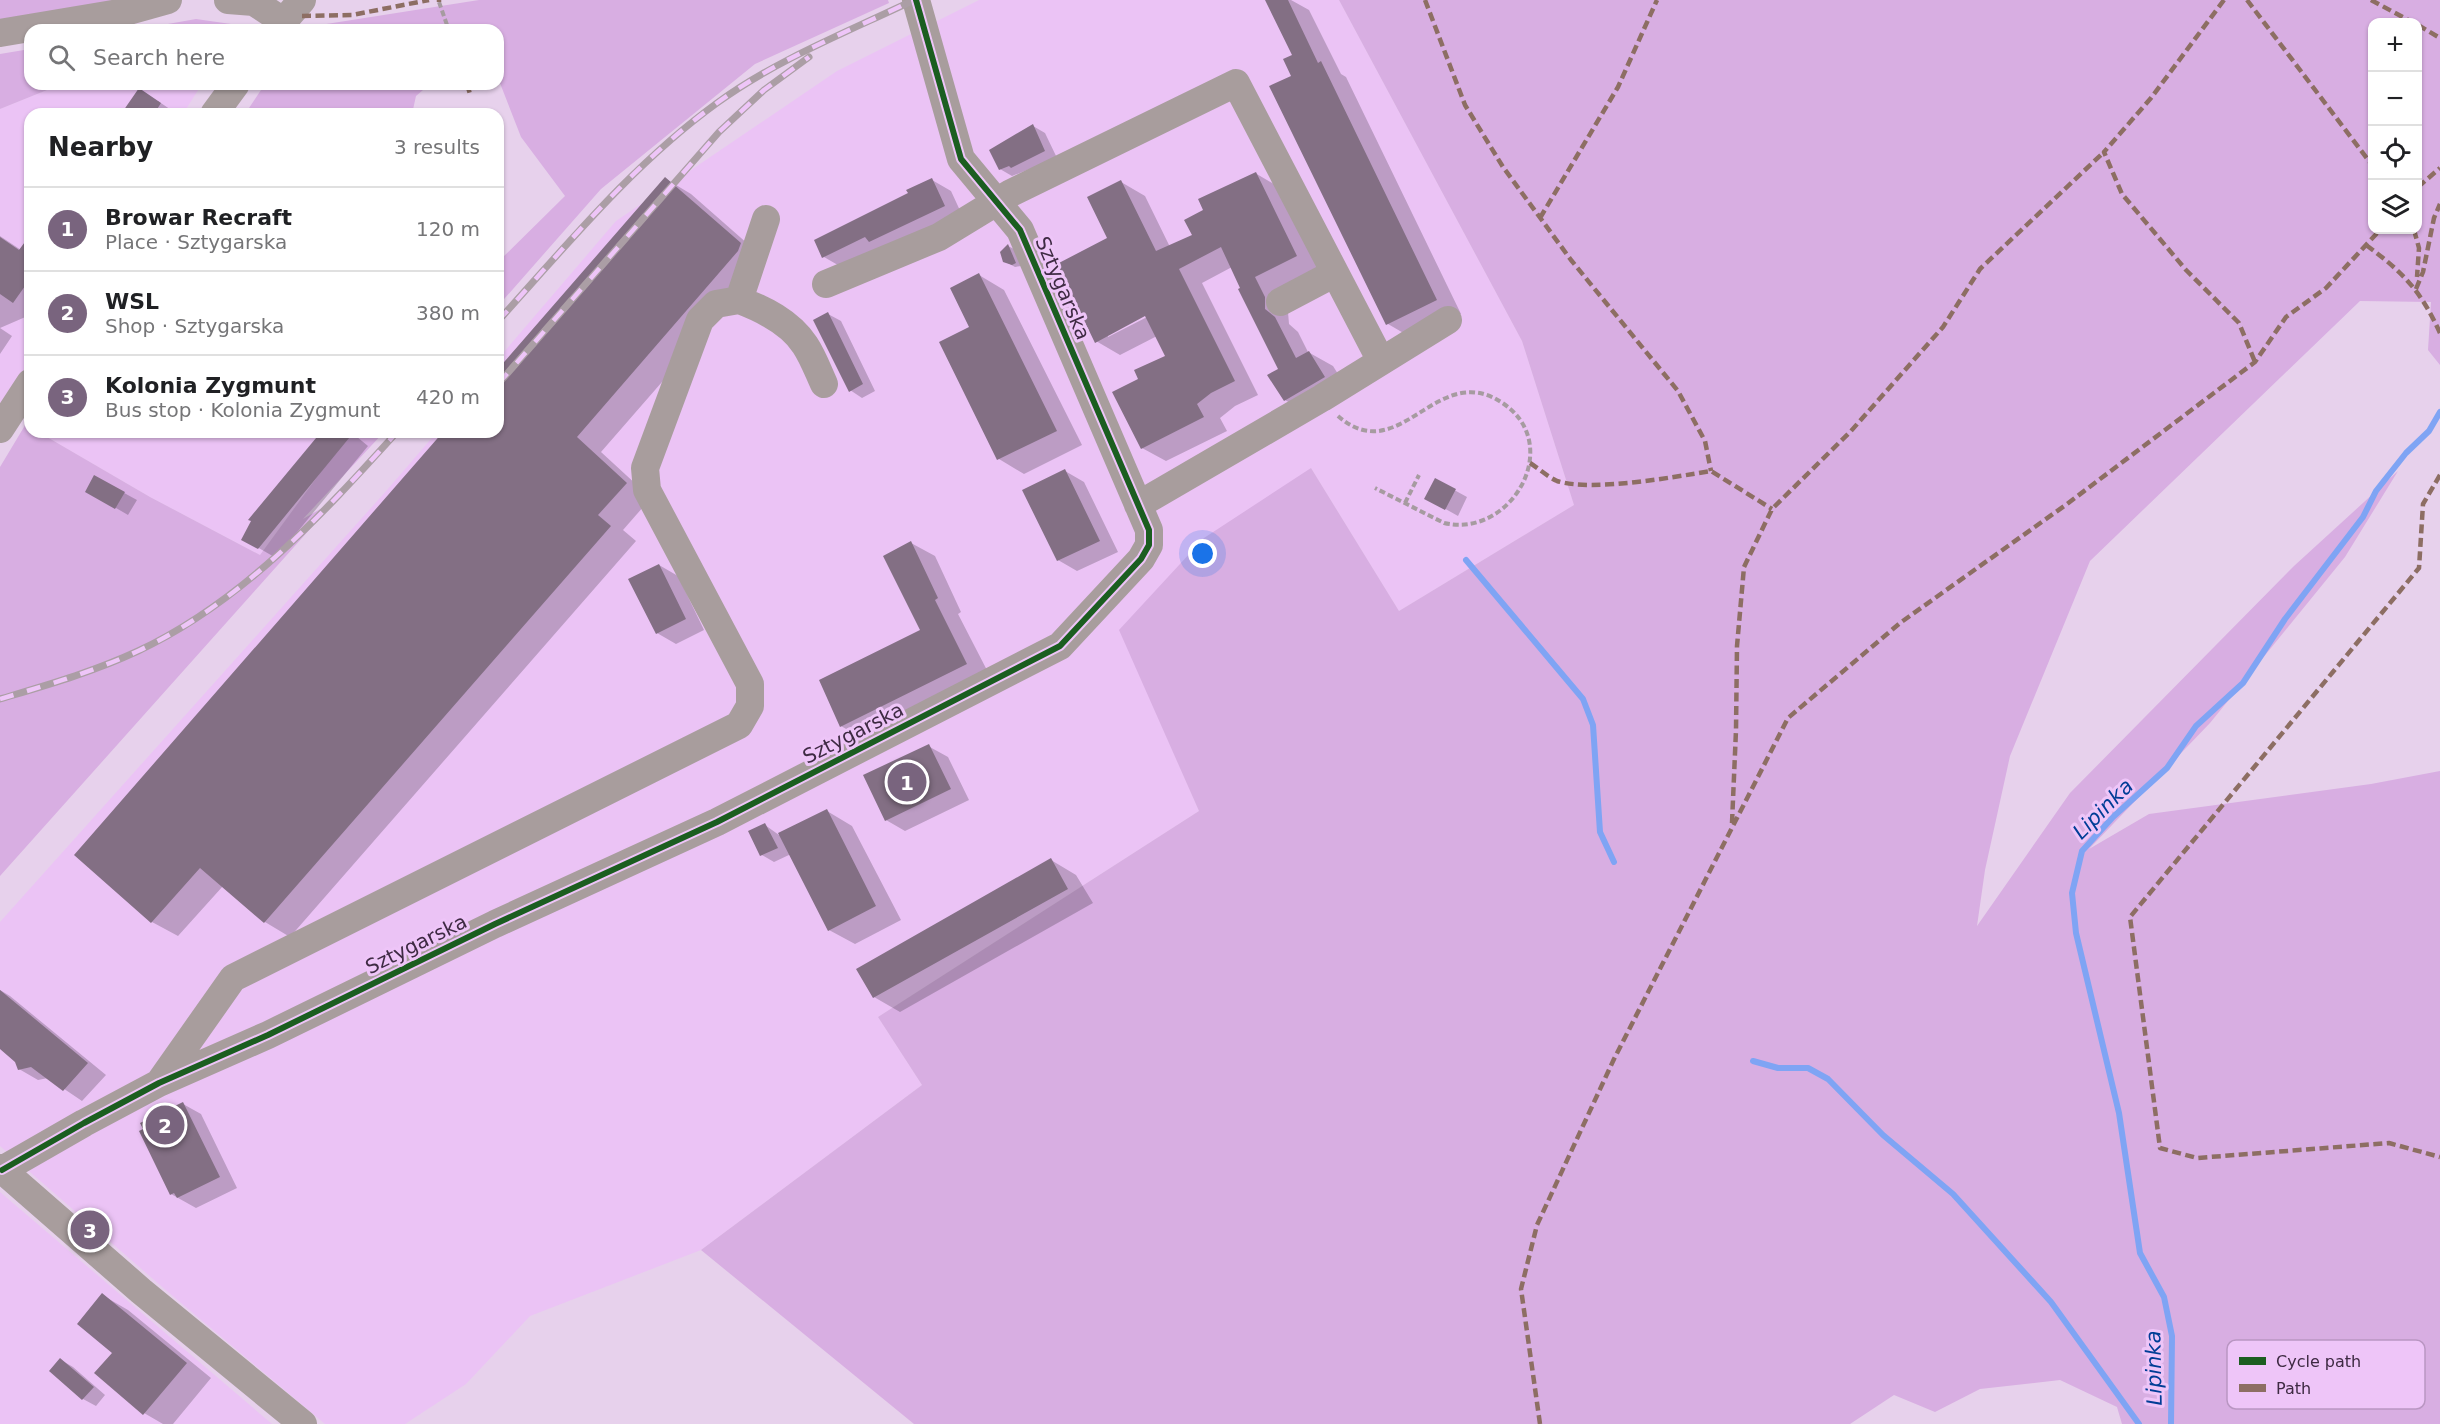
<!DOCTYPE html>
<html lang="en">
<head>
<meta charset="utf-8">
<style>
  :root { --surface:#fff; --page:#f2f2f2; --text:#202124; --muted:#757577; --line:#e0e0e0; --accent:#79647e }
  body { margin:0; font-family:"DejaVu Sans",sans-serif; background:var(--page); color:var(--text) }
  .controls { position:absolute; right:18px; top:18px; display:grid; overflow:hidden; border-radius:12px; box-shadow:0 2px 4px #0004 }
  .controls button { width:54px; height:54px; display:grid; place-items:center; padding:0; border:0; border-bottom:2px solid var(--line); background:var(--surface); color:var(--text); font:30px sans-serif }
  .you { position:absolute; left:1203px; top:554px; width:21px; height:21px; margin:-15px; border:4px solid #fff; border-radius:50%; background:#1a73e8; box-shadow:0 0 0 9px #1a73e833 }
  .badge { display:grid; place-items:center; width:39px; height:39px; border-radius:50%; background:var(--accent); color:#fff; font-size:20px; font-weight:700 }
  .pin { position:absolute; translate:-50% -50%; border:3px solid #fff; box-shadow:0 2px 6px #0006 }
  .list { margin:0; padding:0; list-style:none }
  h2 { display:flex; justify-content:space-between; align-items:center; height:78px; margin:0; padding:0 24px; font-size:26px }
  h2 small { font-size:20px; font-weight:400; color:var(--muted) }
  .list li { display:grid; grid-template-columns:39px 1fr auto; gap:18px; align-items:center; box-sizing:border-box; height:84px; padding:0 24px; border-top:2px solid var(--line) }
  .list b { display:block; font-size:22px; white-space:nowrap }
  .list p { margin:0; font-size:20px; white-space:nowrap; color:var(--muted) }
  .list em { font-size:20px; font-style:normal; color:var(--muted) }
  .icon { flex:none; width:33px; height:33px; fill:none; stroke:currentColor; stroke-width:2; stroke-linecap:round; stroke-linejoin:round }
  .map { position:relative; flex:none; width:2440px; height:1424px; overflow:hidden }
  .search { position:absolute; background:var(--surface); box-shadow:0 2px 4px #0004; left:24px; top:24px; width:480px; height:66px; display:flex; align-items:center; gap:15px; box-sizing:border-box; padding:0 21px; border-radius:18px; color:var(--muted); font-size:22px }
  .panel { position:absolute; background:var(--surface); box-shadow:0 2px 4px #0004; left:24px; top:108px; width:480px; height:330px; border-radius:18px }
  .map>svg:first-child { display:block }
</style>
</head>
<body>
<div class="map">
<svg width="2440" height="1424" viewBox="0 0 2440 1424">
  <rect width="100%" height="100%" fill="#e7d1ec"/>
  <path fill="#ebc3f5" d="M979 0H1339L1522 341 1574 505 1399 611 1311 468 1120 630 1199 811 878 1017 922 1085 701 1250 530 1316 466 1384 405 1424H325L168 1292 0 1146V922L387 490 437 432H498V359L616 221 837 71Z
    M85 84H190L200 87 183 114H30V360L0 408V109L47 90Z
    M50 432H350L260 555 150 497 47 437Z
    M0 1192 272 1424H0Z"/>
  <path fill="#d8aee2" fill-rule="evenodd" d="M0 0H120L0 25Z
    M479 0H888L889 3 755 64 601 189 498 306V262L565 196 521 137 498 78V30H314L320 25Z
    M1339 0H2440V365L2428 350 2431 302 2360 301 2090 561 2010 756 1985 870 1977 926 2070 793 2294 566 2398 471 2345 557 2210 723 2089 849 2149 814 2371 784 2440 771V1424H2122L2117 1407 2060 1380 1980 1389 1935 1412 1894 1395 1850 1424H914L701 1250 922 1085 878 1017 1199 811 1119 630 1204 538 1311 468 1399 611 1574 505 1522 341ZM2372 22H2418V230H2372Z
    M196 19 231 24 228 30H134Z
    M30 49V84H85L47 90 0 109V54Z
    M265 84H430L416 96 412 114H245Z
    M30 417V432H50L47 437 150 497 260 555 350 432H384L303 519 336 500 0 876V467Z"/>
  <path fill="#0003" fill-rule="evenodd" d="M1277 0H1291L1309 10 1341 74 1346 77 1461 314 1412 338 1388 324 1271 87 1293 76 1294 55Z
    M158 101 177 114H123Z
    M461 108 471 114H448Z
    M1033 126 1045 133 1057 158 1012 176 1000 169Z
    M498 161 504 176 498 179Z
    M1255 173 1279 187 1320 270 1288 312 1289 324 1298 332 1308 352 1333 366 1348 390 1309 414 1285 400 1280 369 1232 267 1202 283 1258 395 1235 406 1220 418 1227 431 1166 461 1142 448 1140 379 1167 357 1157 336 1120 355 1096 341 1109 238 1121 182 1145 196 1170 247 1194 236 1205 211ZM1151 311 1153 314 1108 337V334Z
    M666 179 691 194 765 259 763 266 601 452 651 498 623 530 636 541 290 937 265 922 223 886 178 936 152 922 77 855 445 432H498V371Z
    M932 180 951 191 963 217 843 268 824 257Z
    M0 236 21 250 30 237V315L0 328 12 336 0 354Z
    M1008 246 1014 249 1021 266 1015 267 1004 261Z
    M979 275 1004 290 1082 445 1024 474 999 459 941 343 971 328Z
    M828 314 841 321 875 391 862 398 850 390Z
    M323 432H351L368 446 276 558 243 539Z
    M1065 471 1084 482 1118 552 1077 571 1058 560Z
    M95 477 137 500 128 515 87 491Z
    M1436 480 1467 497 1458 516 1426 498Z
    M911 543 935 556 961 612 958 614 991 678 865 740 841 726 922 631Z
    M659 565 678 576 704 630 676 644 657 633Z
    M928 746 948 757 969 800 905 831 886 820Z
    M827 811 852 826 901 920 855 944 829 930 791 854 774 862 762 855 765 825 779 835Z
    M1051 860 1076 875 1093 903 900 1012 874 997Z
    M0 990 10 996 106 1075 82 1101 48 1078 38 1080 19 1069 17 1061 0 1047Z
    M183 1104 201 1114 237 1188 196 1208 171 1194Z
    M102 1295 128 1310 211 1378 173 1424H163L144 1413 114 1352Z
    M61 1360 73 1367 105 1395 96 1406 83 1399 51 1371Z"/>
  <g fill="none" stroke-linecap="round" stroke-linejoin="round">
    <path stroke="#7fa4f4" stroke-width="6" d="M1466 560 1583 699 1593 725 1600 832 1614 862
      M1753 1061 1778 1068H1808L1828 1079 1883 1135 1953 1194 2051 1302 2139 1424
      M2171 1424 2172 1336 2164 1297 2140 1253 2119 1113 2076 933 2072 893 2082 851 2113 817 2167 768 2196 726 2243 683 2285 619 2363 517 2376 491 2406 453 2429 431 2440 412"/>
  </g>
  <path fill="#836f84" d="M1265 0H1288L1318 63 1321 61 1437 300 1386 325 1269 86 1291 76 1283 59 1292 55Z
    M139 88 161 103 154 114H121Z
    M1033 124 1045 151 1011 168 1009 166 999 170 989 150Z
    M1256 172 1297 256 1255 277 1265 297V309L1275 317 1296 358 1309 351 1325 377 1284 401 1267 375 1278 369 1238 289 1240 288 1221 247 1179 269 1235 381 1211 393 1197 404 1204 417 1141 449 1112 392 1138 379 1134 370 1165 356 1145 316 1095 343 1057 264 1107 238 1087 197 1121 180 1156 251 1192 235 1184 220 1203 210 1198 199Z
    M665 177 741 243 738 251 577 437 627 483 598 515 611 526 264 923 200 868 151 923 74 855 443 432H498V369Z
    M932 178 945 206 869 242 865 237 822 258 814 240 908 193 906 190Z
    M30 235V279L13 303 0 294V237L19 250Z
    M1008 244 1016 263 1012 265 1003 262 1000 252Z
    M979 273 1057 431 997 460 939 342 969 327 950 288Z
    M828 312 863 384 849 392 813 320Z
    M321 432H354L258 549 241 540 251 521 248 520Z
    M1065 469 1100 541 1057 561 1022 490Z
    M94 475 125 492 115 509 85 492Z
    M1435 478 1456 489 1445 510 1424 499Z
    M911 541 938 598 935 600 967 664 840 727 819 680 920 630 883 556Z
    M659 564 686 619 656 634 628 579Z
    M929 744 951 789 885 821 863 775Z
    M827 809 876 906 828 931 778 833Z
    M765 823 778 848 760 856 748 831Z
    M1051 858 1068 889 873 998 856 969Z
    M0 990 88 1063 63 1091 31 1067 18 1070 15 1062 0 1049Z
    M183 1102 220 1177 177 1198 174 1193 170 1195 139 1131 143 1129 140 1123Z
    M102 1293 187 1363 143 1415 94 1373 112 1353 77 1324Z
    M60 1358 94 1387 82 1400 49 1371Z"/>
  <g fill="none" stroke-linecap="round" stroke-linejoin="round">
    <path stroke="#a69ba0" stroke-width="4" stroke-dasharray="6 3" stroke-linecap="butt" d="M439 2 447 25
      M1338 416C1400 470 1436 360 1501 402 1566 443 1512 539 1444 523L1375 488
      M1405 503 1419 475"/>
    <path stroke="#a89d9d" stroke-width="28" d="M228 0 254 2 283 21
      M276 30 302 0
      M0 33 125 12 168 0
      M214 114 236 84
      M766 219 739 300C763 309 790 322 805 345 813 357 818 371 824 384
      M826 284 939 237 1011 193 1236 83 1381 361
      M1280 302 1335 273
      M0 429 30 383
      M1138 505 1322 398 1448 320
      M159 1083 233 978 739 725 750 706V684L647 490 645 468 700 320 716 304 739 300
      M0 1168 141 1291 303 1424
      M2 1170 84 1123 159 1083 268 1035 495 924 717 822 1060 646 1141 559 1149 545V530L1020 230 961 159 916 0"/>
    <defs>
      <path id="rail" d="M498 321C567 245 633 164 717 103 776 60 847 32 914 0
        M498 384 719 132 764 90 809 57
        M0 699C47 685 93 672 138 651 242 602 321 516 397 432"/>
    </defs>
    <use href="#rail" stroke="#ab9ea5" stroke-width="7"/>
    <use href="#rail" stroke="#eec5f8" stroke-width="4.5" stroke-dasharray="14" stroke-linecap="butt"/>
    <path stroke="#8d6e63" stroke-width="4.5" stroke-dasharray="9 4.5" stroke-linecap="butt" d="M439 0V2
      M1425 0 1465 105 1503 167 1571 260 1678 391 1705 441 1711 471
      M2224 0 2151 98 2104 152 2122 194 2186 270 2239 323 2255 362
      M2247 0 2372 165
      M2371 0 2412 22
      M302 16 352 15 429 0
      M447 25 449 30
      M2418 25 2440 38
      M467 84 470 94
      M2418 187 2440 168
      M1540 218 1618 87 1657 0
      M2414 230 2419 248 2417 277
      M2366 245C2403 272 2421 291 2440 333
      M2416 289 2423 272 2434 218 2440 204
      M1530 463C1538 468 1548 477 1557 481 1592 492 1674 477 1711 471L1772 509
      M2440 475 2423 504 2419 568 2130 917 2160 1148 2197 1158 2389 1143 2440 1157
      M1732 823 1736 730 1737 646 1744 567 1772 509 1851 431 1943 327 1980 269 2104 152
      M1540 1424 1521 1289 1537 1225 1614 1059 1788 718 1900 623 2067 504 2255 362 2286 317 2326 288 2380 230"/>
    <defs>
      <path id="cycleway" d="M2 1170 84 1123 159 1083 268 1035 495 924 717 822 1060 646 1141 559 1149 545V530L1020 230 961 159 916 0"/>
    </defs>
    <use href="#cycleway" stroke="#eec5f8" stroke-width="10"/>
    <use href="#cycleway" stroke="#1b5e20" stroke-width="6"/>
  </g>
  <g text-anchor="middle" dominant-baseline="central" stroke-width="6" stroke-linejoin="round" paint-order="stroke">
    <g font-size="20" fill="#3e2a43" stroke="#eec5f8">
      <text transform="translate(1063 288) rotate(67)">Sztygarska</text>
      <text transform="translate(853 733) rotate(-27)">Sztygarska</text>
      <text transform="translate(416 944) rotate(-26)">Sztygarska</text>
    </g>
    <g font-size="21" font-style="italic" fill="#003d96" stroke="#eec5f8">
      <text transform="translate(2103 809) rotate(-45)">Lipinka</text>
      <text transform="translate(2154 1368) rotate(-91)">Lipinka</text>
    </g>
  </g>
  <rect x="2227" y="1340" width="198" height="69" rx="9" fill="#eec5f8" stroke="#b996c2" stroke-width="1.5"/>
  <rect x="2239" y="1357" width="27" height="8" fill="#1b5e20"/>
  <rect x="2239" y="1384" width="27" height="8" fill="#8d6e63"/>
  <g font-size="16" fill="#3e2a43">
    <text x="2276" y="1367">Cycle path</text>
    <text x="2276" y="1394">Path</text>
  </g>
</svg>
<div class="controls">
<button>+</button>
<button>−</button>
<button><svg class="icon" aria-label="locate" viewBox="0 0 24 24"><circle cx="12" cy="12" r="6"/><path d="M12 2v4M12 18v4M2 12h4M18 12h4"/></svg></button>
<button><svg class="icon" aria-label="layers" viewBox="0 0 24 24"><path d="M12 4l9 5-9 5-9-5zM3 14l9 5 9-5"/></svg></button>
</div>
<div class="you"></div>
<div class="pin badge" style="left:907px;top:782px">1</div>
<div class="pin badge" style="left:165px;top:1125px">2</div>
<div class="pin badge" style="left:90px;top:1230px">3</div>
<div class="search"><svg class="icon" aria-label="search" viewBox="0 0 24 24"><circle cx="10" cy="10" r="6"/><path d="M15 15l6 6"/></svg>Search here</div>
<section class="panel">
<h2>Nearby<small>3 results</small></h2>
<ul class="list">
<li><span class="badge">1</span><div><b>Browar Recraft</b><p>Place · Sztygarska</p></div><em>120 m</em></li>
<li><span class="badge">2</span><div><b>WSL</b><p>Shop · Sztygarska</p></div><em>380 m</em></li>
<li><span class="badge">3</span><div><b>Kolonia Zygmunt</b><p>Bus stop · Kolonia Zygmunt</p></div><em>420 m</em></li>
</ul>
</section>
</div>
</body>
</html>
